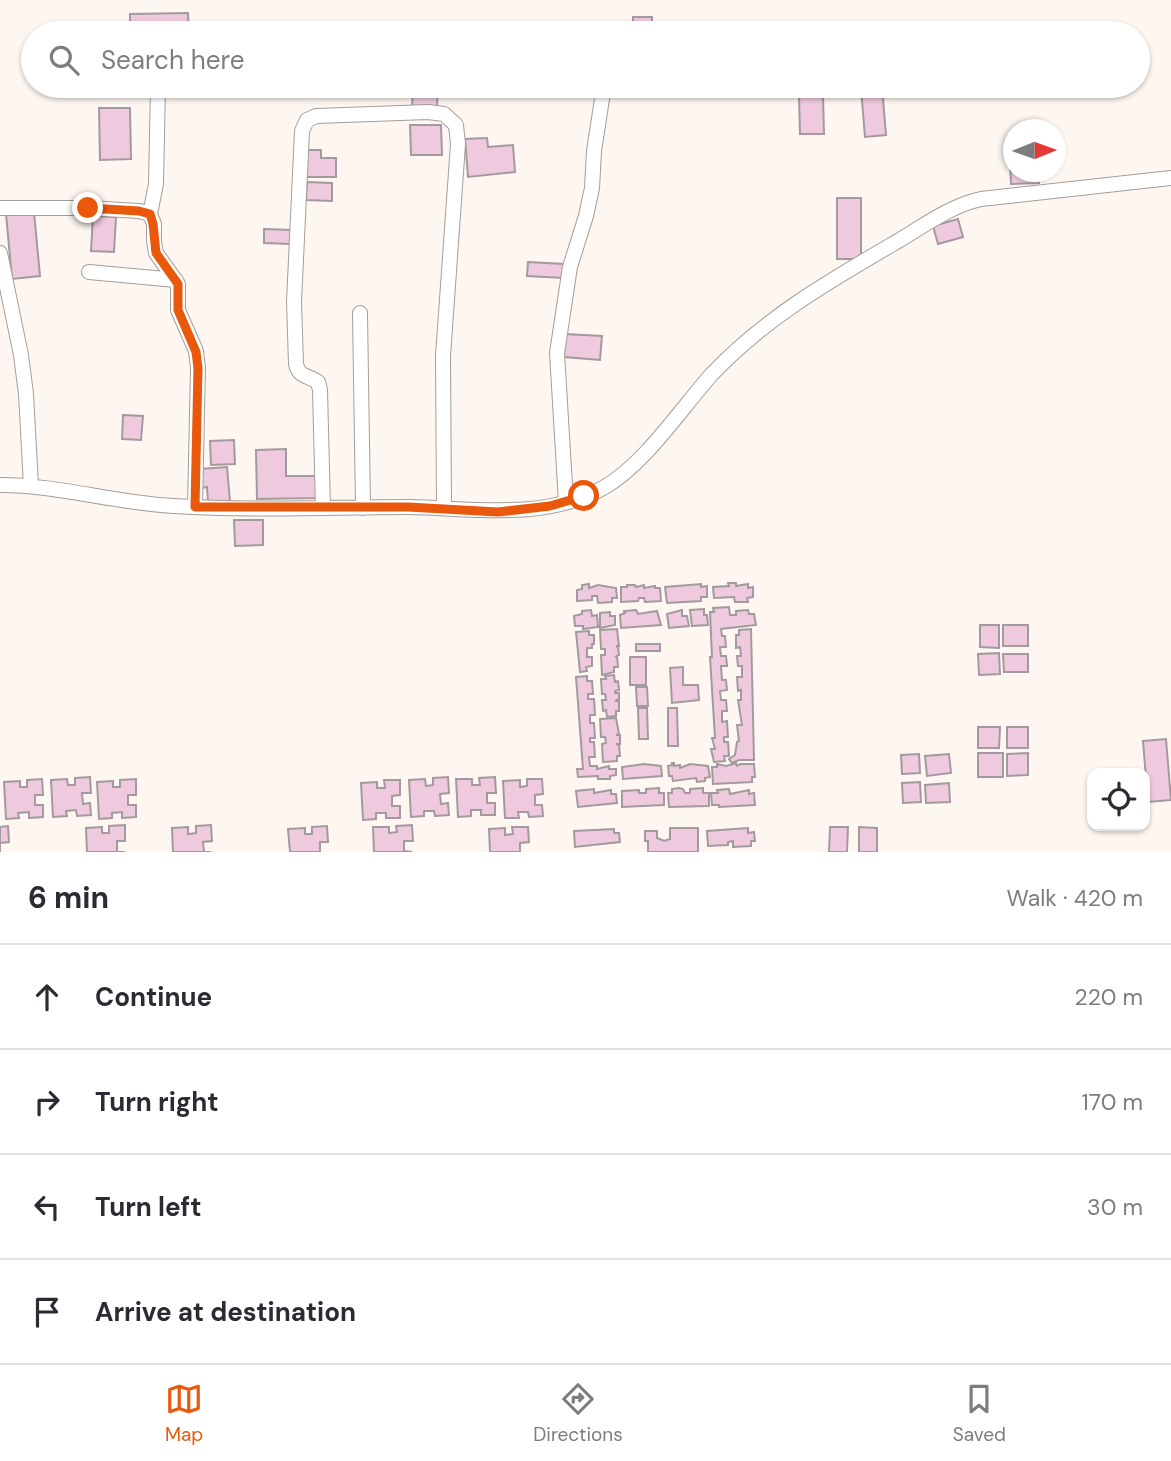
<!DOCTYPE html>
<html lang="en">
<head>
<meta charset="utf-8">
<style>
  :root { --surface:#fff; --page:#f7f7f7; --text:#2b2b33; --muted:#7c7c81; --line:#e1e1e2; --accent:#ea580c }
  body { margin:0; font-family:"DM Sans",sans-serif; background:var(--page); color:var(--text) }
  .controls { position:absolute; right:21px; bottom:21px; display:grid; overflow:hidden; border-radius:14px; box-shadow:0 2px 5px #0004 }
  .controls button { width:63px; height:63px; display:grid; place-items:center; padding:0; border:0; border-bottom:2px solid var(--line); background:var(--surface); color:var(--text); font:35px sans-serif }
  .compass { position:absolute; left:1003px; top:119px; width:63px; height:63px; border-radius:50%; background:var(--surface); box-shadow:0 2px 5px #0004; rotate:89deg }
  .stop { position:absolute; width:21px; height:21px; margin:-16px; border:5px solid #ea580c; border-radius:50%; background:#fff }
  .stop.end { background:#ea580c; border-color:#fff; box-shadow:0 2px 7px #0008 }
  .list { margin:0; padding:0; list-style:none }
  h2 { display:flex; justify-content:space-between; align-items:center; height:91px; margin:0; padding:0 28px; font-size:30px }
  h2 small { font-size:23px; font-weight:400; color:var(--muted) }
  .list li { display:grid; grid-template-columns:46px 1fr auto; gap:21px; align-items:center; box-sizing:border-box; height:105px; padding:0 28px; border-top:2px solid var(--line) }
  .list b { display:block; font-size:26px; white-space:nowrap }
  .list em { font-size:23px; font-style:normal; color:var(--muted) }
  .icon { flex:none; width:38px; height:38px; fill:none; stroke:currentColor; stroke-width:2; stroke-linecap:round; stroke-linejoin:round }
  .map { position:relative; flex:none; width:1171px; height:852px; overflow:hidden }
  .search { position:absolute; background:var(--surface); box-shadow:0 2px 5px #0004; left:21px; right:21px; top:21px; height:77px; display:flex; align-items:center; gap:18px; box-sizing:border-box; padding:0 24px; border-radius:38px; color:var(--muted); font-size:26px }
  .sheet { height:511px; background:var(--surface) }
  nav { display:flex; justify-content:space-around; align-items:center; box-sizing:border-box; height:98px; border-top:2px solid var(--line); background:var(--surface); font-size:19px; color:var(--muted) }
  nav a { display:grid; justify-items:center; gap:4px }
  nav .on { color:var(--accent) }
  .map>svg:first-child { display:block }
</style>
</head>
<body>
<div class="map">
<svg width="1171" height="852" viewBox="0 0 1171 852">
  <rect width="100%" height="100%" fill="#fef7f1"/>
  <path fill="#efcade" stroke="#a29a9e" stroke-width="2" d="M188 13 189 32 130 33V14Z
    M633 17H652V33H633Z
    M413 86H438L437 109 412 108Z
    M882 87 886 135 865 137 861 89Z
    M799 95H823L824 134H800Z
    M99 108H130L131 159 100 160Z
    M410 125H441L442 155H411Z
    M487 138 488 147 513 145 515 172 468 177 465 139Z
    M1009 139H1014V172H1038L1039 183 1011 184Z
    M307 150H321V158H336V177H307Z
    M307 182 332 183V201L306 200Z
    M837 198H861V259H837Z
    M34 212 40 276 12 279 6 214Z
    M93 216 116 217 114 252 91 251Z
    M958 219 963 237 938 244 933 226Z
    M264 229 291 230 290 244 264 243Z
    M528 262 564 264 563 278 527 276Z
    M565 334 602 336 600 360 564 357Z
    M123 415 143 416 141 440 122 439Z
    M234 440 235 464 211 465 210 441Z
    M286 449V476H317V498L257 499 256 450Z
    M227 467 230 501 208 502 207 487 202 488 200 469Z
    M234 520H263V545L235 546Z
    M728 583H736V586L748 584V588L753 587V597L747 598 748 602H735L734 597 714 598 713 587 729 586Z
    M589 584V588L598 585 616 588 617 598H612V602L598 603 597 596H592V600L577 601V590L582 589V585Z
    M701 584V587L707 586V597H701V601L667 603 665 587Z
    M627 585H635L636 587 644 585V588L655 586V588H660L661 601 645 602 644 598H639L638 601 621 602V587H627Z
    M729 607 730 615H736V611L748 610 749 614H754L756 625 721 629 722 636H725L726 647H720L721 656H726L727 666H721L722 680H726L727 690 720 691 721 700H726L727 711H722V722L727 721 728 737H724V742H728L729 756H724L725 761 714 762 711 749H715L712 738H715L710 657H712L710 612H714L713 608Z
    M704 609V615H707L708 625 692 626 690 610Z
    M591 610 592 616 597 615 598 627 583 629V626H575L574 616 582 614V611Z
    M636 610 638 614 657 611 661 625 621 628 620 615 625 613 624 611Z
    M682 610V616H687L689 626 669 628 667 614Z
    M610 612V616H615V625L600 628V613Z
    M980 625H999V648L980 647Z
    M1003 625H1028V646H1003Z
    M617 629 619 646H616L618 647 619 655 615 657 617 656 618 667H614V672L602 675 601 655H605V649H601L600 630Z
    M751 629 754 760H739L732 763 729 759 735 755 737 742 739 741 737 725H742L738 700H741V690L738 691 737 677H742V666H738L737 656H741L740 647 736 648V635H739V630Z
    M589 631V635H594V644H592V648H587V657H592V666L586 667 587 671 580 672 576 632Z
    M636 644H660V651H636Z
    M999 653 1000 674 979 675 978 654Z
    M1003 654H1028V672H1004Z
    M630 657H646V685H630Z
    M683 667V685H698L699 700 672 703 670 668Z
    M614 675 615 682 618 681 619 690 615 691V693H619V699L615 701H619V711H616V716L607 717 606 710 603 711 602 700H606L605 694H602L601 679H606L605 676Z
    M587 676V681H592L593 694H588V699H594L595 715H590V723H594L595 738H590V742H594L595 757H589L590 766H597V769L609 766V769H616V775L610 776V779H598V776L578 777 577 769H583L576 677Z
    M636 687H647L648 706H637Z
    M638 708H647L648 739H639Z
    M668 708H677L678 746H668Z
    M616 718 619 734 616 735H620V744H616L619 745 620 756H617V761L603 762 602 744 606 743 605 737H601L600 719Z
    M978 727H1000L999 748H978Z
    M1007 727H1028V748H1007Z
    M1166 739 1171 800 1148 802 1143 741Z
    M978 753H1003V777H978Z
    M1028 753V775L1007 776V754Z
    M919 754 920 773 902 774 901 755Z
    M949 754 951 773 927 776 925 756Z
    M672 763H674V766L680 765V768L690 764 708 766 710 777 705 778V781L697 782 696 778 673 781 672 776H669L668 766 672 765Z
    M736 763 737 766 740 764H754L755 777H752V782L713 784 712 767H717V764L726 766Z
    M644 764 661 766 662 776 623 779 622 767Z
    M90 777 91 793H82L83 804 90 803 91 815 77 816 76 810 66 811 67 816 53 817 51 780 67 779 68 785H75V778Z
    M448 777 449 793 440 794 441 804 448 803 449 815 435 816 434 811H424V816L411 817 409 780 425 779 426 786 433 785V778Z
    M495 777 496 793H487V803H495V815H481V810H471V816L458 817 456 779H472V785H480L479 778Z
    M42 779 43 795H35V805H43V817L29 818V812L18 813 19 818 6 819 4 782 20 781V787H27V780Z
    M136 779V795H128V805H136V817L122 818V812L112 813V818L99 819 97 782 113 781V787H120V780Z
    M527 779H542L543 794 535 795V805H542L543 816 529 817 528 812H518L519 818H505L503 781 520 780V787L527 786Z
    M384 780H400V795L392 796V806H400V818H386V813H376V819L363 820 361 783 377 782V788H385Z
    M920 782 921 802 903 803 902 783Z
    M949 783 950 802 926 803 925 785Z
    M659 788V793H664V805L622 807V791L639 790V793H646V789Z
    M679 788 683 789 685 793H690V789L703 788V793H709V806L669 807 668 793H672V789Z
    M594 789V793L611 790V794H616L617 803 578 807 576 791Z
    M729 789 730 794 749 790V794L754 793 755 805 719 807V805H712L711 793H718L717 790Z
    M125 825V841H117V852H125H87L86 828 102 827V833H109V826Z
    M211 825 212 841 203 842 204 852H211H173L172 828 188 827V834L196 833V826Z
    M412 825 413 841H404V851L412 852H374L373 827H389V833L397 832 396 826Z
    M8 826 9 842 0 843V852V827Z
    M327 826 328 842H320V852H290L288 829 305 828V834H312V827Z
    M512 827H528L529 842 520 843V852H490L489 829 505 828V835L513 834Z
    M830 827H848L847 852H829Z
    M859 827 877 828V852H859Z
    M670 828H698V852H648V841H645V831H657V838L664 841 670 839Z
    M748 828V833L754 832 755 841H751V846L733 847V841L728 842V845L708 846 707 831Z
    M614 829V833H619L620 842 575 847 574 831Z"/>
  <g fill="none" stroke-linecap="round" stroke-linejoin="round">
    <defs>
      <path id="minor" d="M158 86 156 184 150 214 154 224V241L156 253 178 284V310L196 351 198 368 195 507
        M797 86 831 89 865 86
        M0 208H88L139 211 150 214
        M0 253 21 355 26 394 31 486
        M89 272 176 280
        M360 313 363 508
        M0 485C58 485 115 503 174 506 252 511 331 507 409 507 474 508 542 521 603 488 644 465 680 410 712 374 766 317 831 280 898 241 925 225 950 206 981 199L1171 178
        M566 502 557 353 570 267 586 216 592 188 594 151 604 86
        M323 508 320 390 318 382C308 375 299 378 296 364L294 302 302 131 307 120 316 116 428 112 444 114 456 125 458 144 443 356 444 508"/>
    </defs>
    <use href="#minor" stroke="#a49d98" stroke-width="16"/>
    <use href="#minor" stroke="#fff" stroke-width="14"/>
  </g>
  <g fill="none" stroke-linecap="round" stroke-linejoin="round">
    <path stroke="#ea580c" stroke-width="9" d="M88 208 139 211 150 214 153 224 156 253 178 284V310L196 352 198 368 195 507H408L498 512 550 506 584 496"/>
  </g>
</svg>
<div class="controls">
<button><svg class="icon" aria-label="locate" viewBox="0 0 24 24"><circle cx="12" cy="12" r="6"/><path d="M12 2v4M12 18v4M2 12h4M18 12h4"/></svg></button>
</div>
<svg class="compass" viewBox="-18 -18 36 36"><path d="M0-13l5 13h-10z" fill="#e53935"/><path d="M0 13l5-13h-10z" fill="#7c7c81"/></svg>
<div class="stop" style="left:584px;top:496px"></div>
<div class="stop end" style="left:88px;top:208px"></div>
<div class="search"><svg class="icon" aria-label="search" viewBox="0 0 24 24"><circle cx="10" cy="10" r="6"/><path d="M15 15l6 6"/></svg>Search here</div>
</div>
<section class="sheet">
<h2>6 min<small>Walk · 420 m</small></h2>
<ul class="list">
<li><svg class="icon" aria-label="ahead" viewBox="0 0 24 24"><path d="M12 20V5M6 11l6-6 6 6"/></svg><div><b>Continue</b></div><em>220 m</em></li>
<li><svg class="icon" aria-label="right" viewBox="0 0 24 24"><path d="M7 20v-9h11M14 6l5 5-5 5"/></svg><div><b>Turn right</b></div><em>170 m</em></li>
<li><svg class="icon" aria-label="left" viewBox="0 0 24 24"><path d="M17 20v-9H6M10 6l-5 5 5 5"/></svg><div><b>Turn left</b></div><em>30 m</em></li>
<li><svg class="icon" aria-label="arrive" viewBox="0 0 24 24"><path d="M6 21V4h12l-3 4 3 4H6"/></svg><div><b>Arrive at destination</b></div></li>
</ul>
</section>
<nav>
<a class="on"><svg class="icon" aria-label="map" viewBox="0 0 24 24"><path d="M3 6l6-2 6 2 6-2v14l-6 2-6-2-6 2zM9 4v14M15 6v14"/></svg>Map</a>
<a><svg class="icon" aria-label="directions" viewBox="0 0 24 24"><path d="M12 3l9 9-9 9-9-9zM9 14v-3h6M13 9l2 2-2 2"/></svg>Directions</a>
<a><svg class="icon" aria-label="saved" viewBox="0 0 24 24"><path d="M7 4h10v16l-5-4-5 4z"/></svg>Saved</a>
</nav>
</body>
</html>
